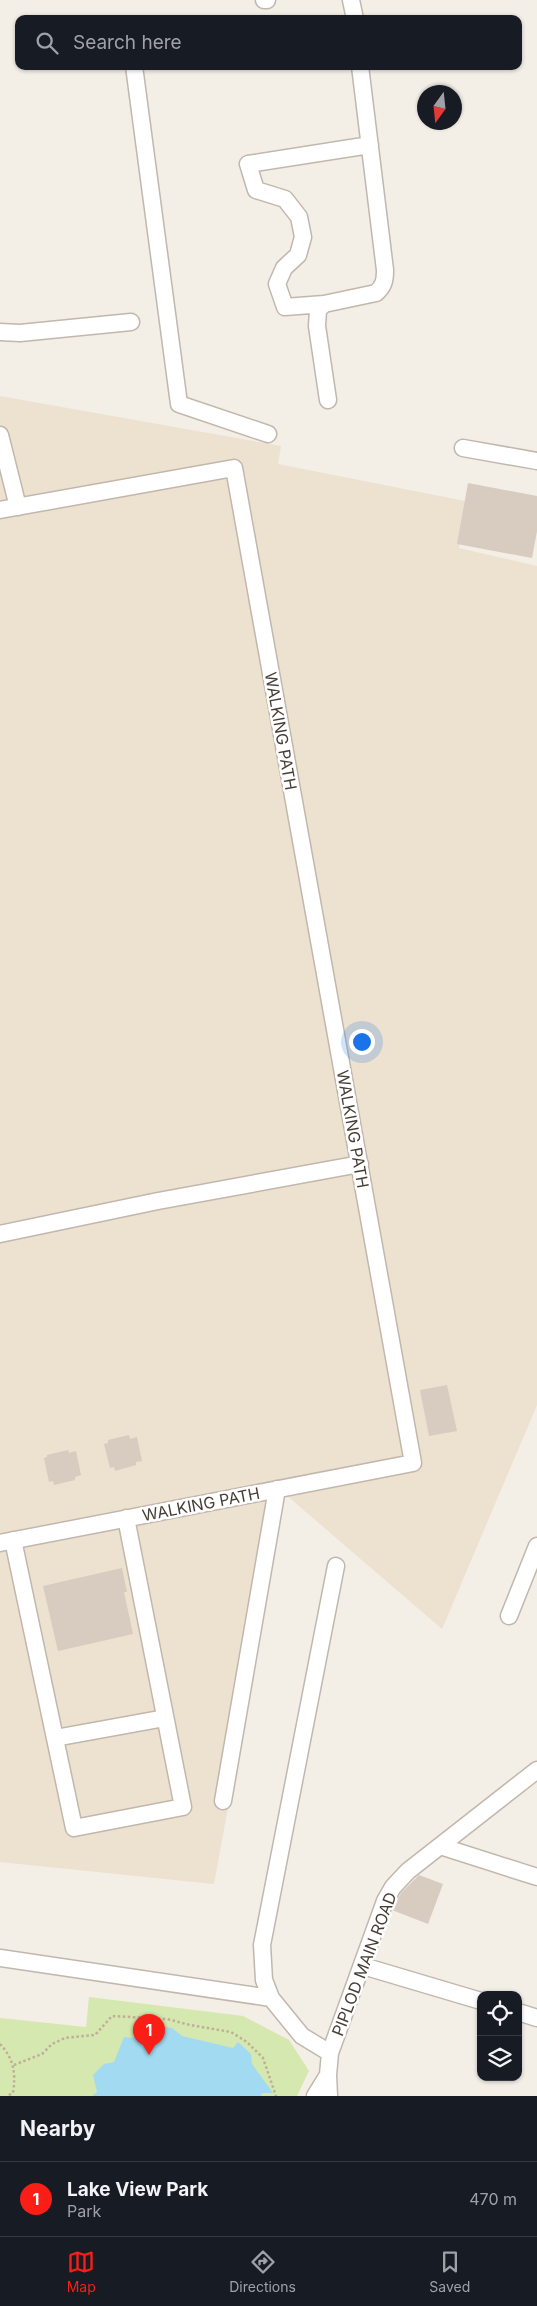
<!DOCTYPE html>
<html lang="en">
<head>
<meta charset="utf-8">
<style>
  :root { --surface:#171b24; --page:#242831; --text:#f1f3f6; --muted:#9ea1a6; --line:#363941; --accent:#fb1e16 }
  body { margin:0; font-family:Inter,sans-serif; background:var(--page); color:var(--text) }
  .controls { position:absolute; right:15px; bottom:15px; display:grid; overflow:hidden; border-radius:10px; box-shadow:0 1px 4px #0004 }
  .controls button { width:45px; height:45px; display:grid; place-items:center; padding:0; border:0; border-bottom:1px solid var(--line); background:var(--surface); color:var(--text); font:25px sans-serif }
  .compass { position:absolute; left:417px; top:85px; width:45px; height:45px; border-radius:50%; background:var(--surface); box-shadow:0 1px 4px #0004; rotate:195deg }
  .you { position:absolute; left:361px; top:1041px; width:18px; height:18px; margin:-12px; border:4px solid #fff; border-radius:50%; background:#1a73e8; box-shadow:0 0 0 8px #1a73e833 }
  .badge { display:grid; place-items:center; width:32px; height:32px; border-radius:50%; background:var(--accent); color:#fff; font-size:16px; font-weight:700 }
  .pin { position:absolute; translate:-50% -41px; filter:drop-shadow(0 1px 2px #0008) }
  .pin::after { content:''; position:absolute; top:26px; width:18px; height:15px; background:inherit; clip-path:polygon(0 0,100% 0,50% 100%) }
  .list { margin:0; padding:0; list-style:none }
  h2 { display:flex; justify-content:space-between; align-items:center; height:65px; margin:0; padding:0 20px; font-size:21px }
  h2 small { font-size:16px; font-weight:400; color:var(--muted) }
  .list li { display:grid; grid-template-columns:32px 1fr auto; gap:15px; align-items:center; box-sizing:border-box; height:75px; padding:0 20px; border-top:1px solid var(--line) }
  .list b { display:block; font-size:19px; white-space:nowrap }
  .list p { margin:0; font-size:16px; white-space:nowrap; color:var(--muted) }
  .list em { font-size:16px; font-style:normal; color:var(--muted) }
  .icon { flex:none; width:28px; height:28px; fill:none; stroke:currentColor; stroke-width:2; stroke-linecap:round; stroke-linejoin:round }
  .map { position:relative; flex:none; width:537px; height:2096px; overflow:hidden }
  .search { position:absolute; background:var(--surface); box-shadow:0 1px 4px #0004; left:15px; right:15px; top:15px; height:55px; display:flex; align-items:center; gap:12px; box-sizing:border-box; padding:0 18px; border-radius:10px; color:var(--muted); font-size:19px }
  .sheet { height:140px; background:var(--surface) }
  nav { display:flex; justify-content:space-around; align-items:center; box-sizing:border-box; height:70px; border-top:1px solid var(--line); background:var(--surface); font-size:14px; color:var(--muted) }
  nav a { display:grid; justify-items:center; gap:2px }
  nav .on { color:var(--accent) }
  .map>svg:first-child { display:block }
</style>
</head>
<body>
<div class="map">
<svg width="537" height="2096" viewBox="0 0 537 2096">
  <rect width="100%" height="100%" fill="#f3eee6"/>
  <path fill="#ede1d0" d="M0 396 281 446 278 464 465 501 459 548 537 566V1405L442 1629 285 1494 214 1884 0 1862Z"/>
  <path fill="#d5e8af" d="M89 1997 243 2016 289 2040 309 2071 297 2096H0V2018L86 2027Z"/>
  <path fill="#a2daf1" d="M159 2026 172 2028 182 2036 233 2048 238 2042 251 2054 252 2064 273 2093H262L261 2096H92L97 2092 93 2075 104 2064 114 2062 124 2037C135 2039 143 2035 154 2036Z"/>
  <path fill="#d8cbbf" d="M468 483 537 496V531L532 558 457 544Z
    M447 1385 457 1431 429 1436 420 1390Z
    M129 1435 130 1439 137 1437 142 1461 136 1462V1465L115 1471 114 1467 110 1468 104 1444 108 1443V1440Z
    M68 1450 69 1453 76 1451 81 1475 75 1477V1480L54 1485 53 1481 49 1482 44 1458 47 1457V1455Z
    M122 1568 127 1592H124L133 1634 58 1651 43 1586Z
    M419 1875 443 1884 428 1924 392 1910 401 1893Z"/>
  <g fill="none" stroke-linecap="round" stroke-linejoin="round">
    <defs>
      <path id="minor" d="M264 0H267
        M351 0 355 19
        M134 66 179 404 268 434
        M324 304 285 307 277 284 284 268 298 255 303 237 299 217 285 199 256 190 248 164 370 145
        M0 332 20 333 131 322
        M328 400 317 326 318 310 324 304 376 293C384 286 385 280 385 270L360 66
        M0 435 18 507
        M463 448 537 461
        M0 510 234 468 413 1463 0 1543
        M0 1234 158 1201 360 1164
        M13 1540 74 1828 183 1807 126 1518
        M509 1616 537 1546
        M55 1738 165 1718
        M223 1801 277 1489
        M440 1846 537 1877
        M0 1958 271 1998
        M363 1966 481 2001
        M518 2012 537 2018
        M330 2053 302 2036 271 1998 264 1980 262 1945 336 1566
        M315 2096 328 2075
        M329 2096 328 2075 330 2053 385 1901 393 1887 408 1871 537 1770"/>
    </defs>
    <use href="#minor" stroke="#c2b7ac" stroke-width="19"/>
    <path stroke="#c1ae9a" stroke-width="2.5" stroke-dasharray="2.5 2.5" stroke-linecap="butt" d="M0 2044C14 2059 16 2073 13 2093L7 2096
      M14 2065 42 2054 52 2044 65 2038 95 2035 112 2016 167 2019 190 2025 231 2032 247 2042 263 2058 276 2096"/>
    <use href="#minor" stroke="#fff" stroke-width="16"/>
  </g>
  <g text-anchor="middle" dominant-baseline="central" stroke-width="5" stroke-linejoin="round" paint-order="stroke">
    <g font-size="16" fill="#463e35" stroke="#fff">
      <text transform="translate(281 731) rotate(80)">WALKING PATH</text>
      <text transform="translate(353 1129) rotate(80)">WALKING PATH</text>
      <text transform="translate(201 1504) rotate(-11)">WALKING PATH</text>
      <text transform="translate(364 1964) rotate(-69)">PIPLOD MAIN ROAD</text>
    </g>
  </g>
</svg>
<div class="controls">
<button><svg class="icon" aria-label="locate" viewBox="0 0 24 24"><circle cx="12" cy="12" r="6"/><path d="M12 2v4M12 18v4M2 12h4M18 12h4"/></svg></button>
<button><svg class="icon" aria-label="layers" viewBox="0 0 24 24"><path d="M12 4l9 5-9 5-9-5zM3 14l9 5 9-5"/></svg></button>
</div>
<svg class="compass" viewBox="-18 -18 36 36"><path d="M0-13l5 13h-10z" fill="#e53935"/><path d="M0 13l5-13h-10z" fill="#9ea1a6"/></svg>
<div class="you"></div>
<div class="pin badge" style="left:149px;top:2055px">1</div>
<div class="search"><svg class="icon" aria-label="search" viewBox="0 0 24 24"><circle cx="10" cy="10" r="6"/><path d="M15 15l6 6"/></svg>Search here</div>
</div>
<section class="sheet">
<h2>Nearby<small></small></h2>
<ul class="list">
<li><span class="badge">1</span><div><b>Lake View Park</b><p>Park</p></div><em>470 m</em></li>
</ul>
</section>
<nav>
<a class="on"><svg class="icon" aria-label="map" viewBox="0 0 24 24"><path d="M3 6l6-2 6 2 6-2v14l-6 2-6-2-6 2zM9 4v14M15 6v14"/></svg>Map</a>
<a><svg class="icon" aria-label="directions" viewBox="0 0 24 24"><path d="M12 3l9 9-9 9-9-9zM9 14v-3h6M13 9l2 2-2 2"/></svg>Directions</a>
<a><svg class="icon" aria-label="saved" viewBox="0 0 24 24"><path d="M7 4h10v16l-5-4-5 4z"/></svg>Saved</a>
</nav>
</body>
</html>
